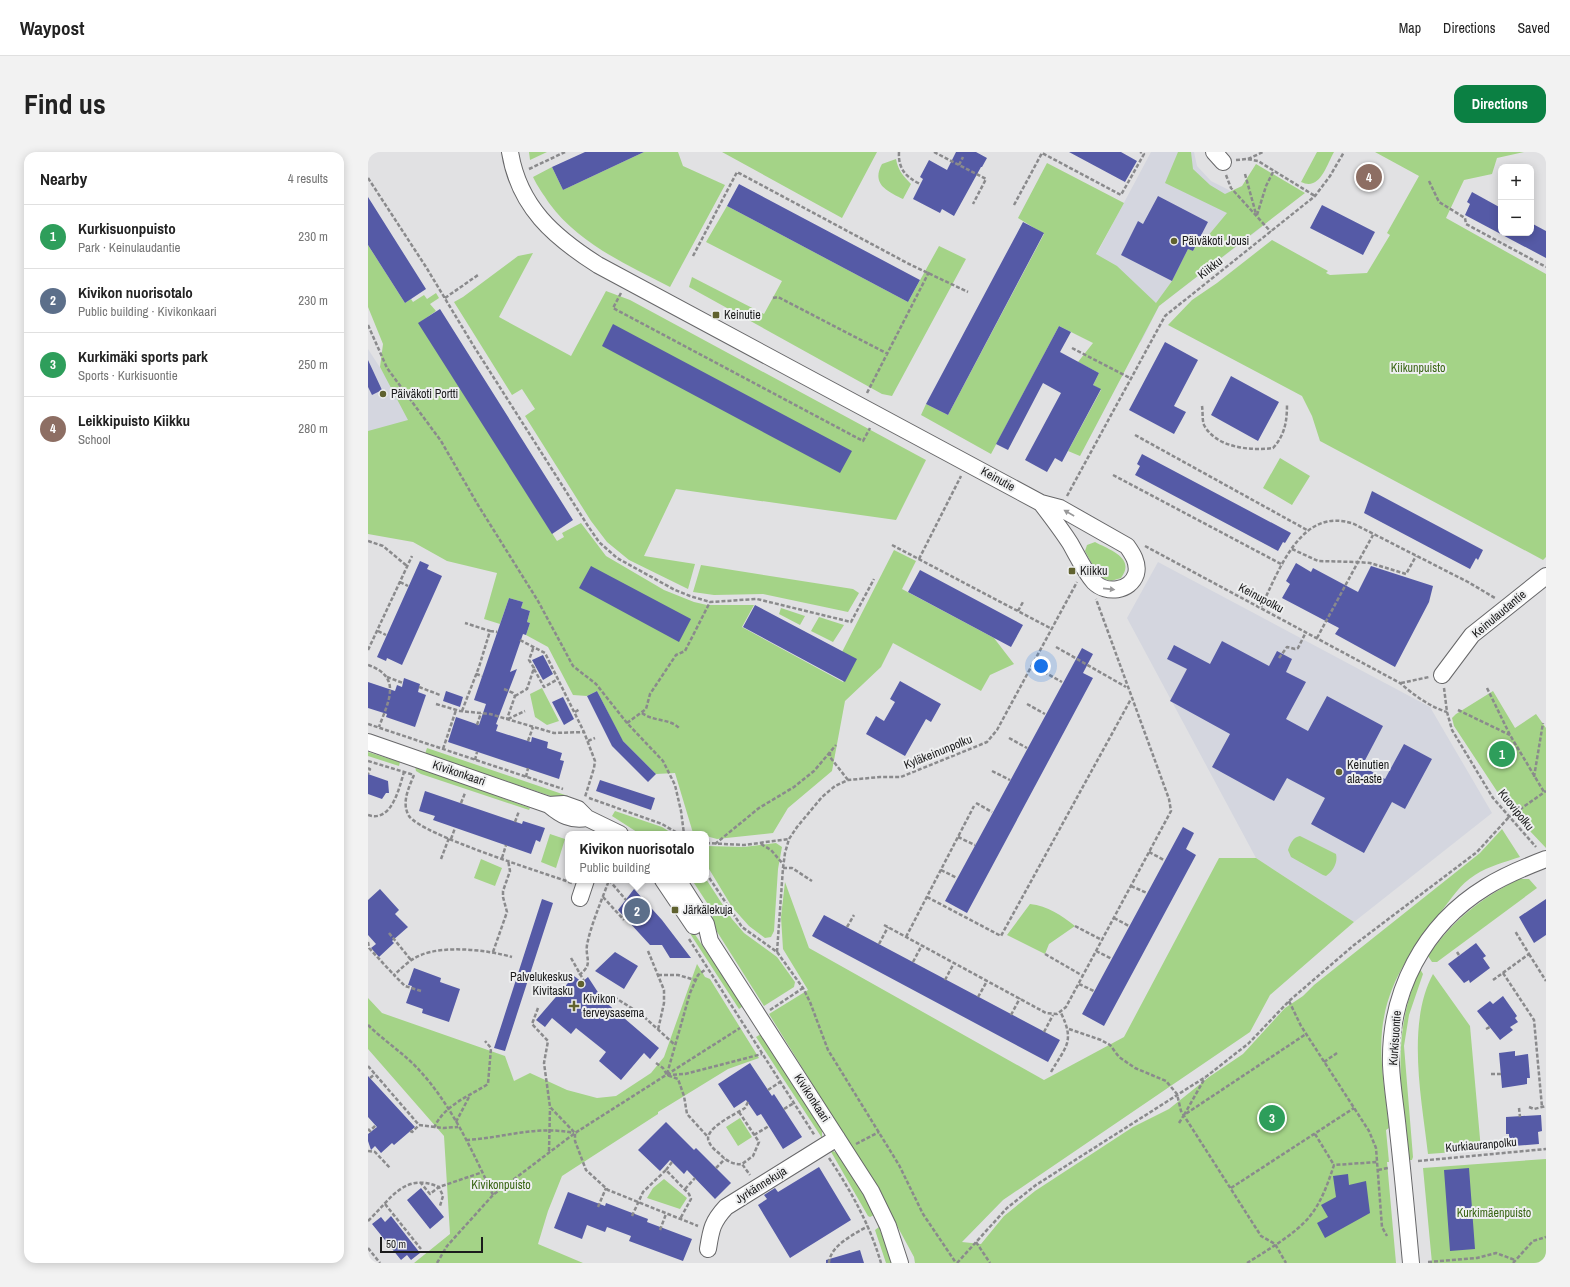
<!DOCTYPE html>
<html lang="en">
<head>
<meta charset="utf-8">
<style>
  :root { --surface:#fff; --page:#f2f2f2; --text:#222; --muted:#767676; --line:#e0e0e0; --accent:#0b8043 }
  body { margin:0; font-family:"Archivo Narrow",sans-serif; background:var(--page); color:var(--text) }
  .controls { position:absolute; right:12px; top:12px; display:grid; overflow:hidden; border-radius:8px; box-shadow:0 2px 10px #0003 }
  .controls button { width:36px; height:36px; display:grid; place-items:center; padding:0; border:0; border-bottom:1px solid var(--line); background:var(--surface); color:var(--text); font:20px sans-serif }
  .scale { position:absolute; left:12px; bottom:10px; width:103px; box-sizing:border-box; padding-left:4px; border:2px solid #1b1b1c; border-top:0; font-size:11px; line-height:14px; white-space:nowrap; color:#1b1b1c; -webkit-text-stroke:3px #eeeff0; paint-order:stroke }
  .you { position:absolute; left:673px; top:514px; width:14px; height:14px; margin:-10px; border:3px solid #fff; border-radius:50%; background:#1a73e8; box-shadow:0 0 0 6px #1a73e833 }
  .badge { display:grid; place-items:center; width:26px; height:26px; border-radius:50%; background:var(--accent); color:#fff; font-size:13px; font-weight:700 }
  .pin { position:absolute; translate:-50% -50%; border:2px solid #fff; box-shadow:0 1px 4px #0006 }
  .popup { position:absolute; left:197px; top:679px; width:144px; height:52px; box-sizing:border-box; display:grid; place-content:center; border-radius:8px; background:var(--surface); filter:drop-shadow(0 1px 3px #0005); font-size:13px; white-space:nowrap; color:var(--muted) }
  .popup b { font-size:15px; color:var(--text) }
  .popup::after { content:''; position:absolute; left:50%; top:100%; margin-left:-8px; border:8px solid transparent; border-top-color:var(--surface) }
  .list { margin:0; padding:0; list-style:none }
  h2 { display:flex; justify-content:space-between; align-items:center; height:52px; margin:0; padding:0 16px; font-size:17px }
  h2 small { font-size:13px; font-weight:400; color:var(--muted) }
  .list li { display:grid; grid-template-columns:26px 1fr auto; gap:12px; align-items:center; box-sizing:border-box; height:64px; padding:0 16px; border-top:1px solid var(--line) }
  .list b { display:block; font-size:15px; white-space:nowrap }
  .list p { margin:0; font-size:13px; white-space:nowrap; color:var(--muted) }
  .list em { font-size:13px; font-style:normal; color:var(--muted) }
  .map { position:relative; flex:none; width:1178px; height:1111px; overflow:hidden; border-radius:12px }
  header { display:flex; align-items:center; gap:24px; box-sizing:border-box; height:56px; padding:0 20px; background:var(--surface); border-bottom:1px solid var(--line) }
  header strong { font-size:19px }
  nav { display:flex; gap:22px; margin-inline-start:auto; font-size:14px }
  .intro { display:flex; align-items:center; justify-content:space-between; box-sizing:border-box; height:96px; padding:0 24px }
  h1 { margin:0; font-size:28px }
  .button { padding:10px 18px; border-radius:12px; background:var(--accent); color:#fff; font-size:14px; font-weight:700 }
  main { display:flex; gap:24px; padding:0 24px }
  aside { flex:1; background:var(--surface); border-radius:12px; box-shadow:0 2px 10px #0003 }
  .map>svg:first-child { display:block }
</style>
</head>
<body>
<header>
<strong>Waypost</strong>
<nav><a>Map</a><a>Directions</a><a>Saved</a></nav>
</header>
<div class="intro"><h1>Find us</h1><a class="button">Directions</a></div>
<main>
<aside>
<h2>Nearby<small>4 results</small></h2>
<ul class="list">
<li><span class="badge" style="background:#2e9e5b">1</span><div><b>Kurkisuonpuisto</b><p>Park · Keinulaudantie</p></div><em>230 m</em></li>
<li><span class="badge" style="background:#5c6f8a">2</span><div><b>Kivikon nuorisotalo</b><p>Public building · Kivikonkaari</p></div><em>230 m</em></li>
<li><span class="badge" style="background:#2e9e5b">3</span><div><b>Kurkimäki sports park</b><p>Sports · Kurkisuontie</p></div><em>250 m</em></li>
<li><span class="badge" style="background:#8d6e63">4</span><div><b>Leikkipuisto Kiikku</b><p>School</p></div><em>280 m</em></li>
</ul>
</aside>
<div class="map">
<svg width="1178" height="1111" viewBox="0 0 1178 1111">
  <rect width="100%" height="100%" fill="#e1e1e3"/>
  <path fill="#d4d6df" d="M783 0H826L829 14 843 29 861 38 894 75 791 154 773 190 695 165Z
    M0 197 64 296 0 290Z
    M790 410 1062 555 1124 661 986 770 888 706 759 466Z"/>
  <path fill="#a4d387" d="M161 0H179L162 8Z
    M276 0H310L315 14 357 33 302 135C258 112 211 92 181 51 176 43 169 34 165 25L184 15 195 38Z
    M354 0H509L474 66Z
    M810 0H823L825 17 842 33 857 42 874 34 888 12 937 41 791 154 712 304 700 299 733 238 725 233 731 221 710 210 725 191 691 174 623 302 553 263 558 252 580 263 676 82 650 66 679 11 756 51 728 102 749 114 788 151 804 129 820 97 825 99 833 84 839 85 859 61 797 31Z
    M949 0H966C958 14 952 39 933 30Z
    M1007 0H1156L1129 6 1124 22 1096 28 1078 66 1178 122V405L1175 408 952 289 944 264 934 244 800 173 824 148 849 131 904 88 960 119 958 121 962 123 999 121 1022 83 1019 81 1051 24Z
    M528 7C530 18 535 24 543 32L535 47C519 39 503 32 514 12Z
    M359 54 540 150 571 94 598 107 524 244 514 242 321 135 324 125 396 162 414 129 338 90Z
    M0 93 37 151 43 147 45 150 56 143 59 147 68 141 71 146 62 152 68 159 51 171 189 389 196 385 194 381 213 371 238 404 296 438 326 450 339 453H386L374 475 475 530 487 508 474 500 526 398 548 409 534 437 626 486 646 512 622 523 613 539 525 491 513 515 477 549 464 619 420 656 405 681 349 687 338 684V682L325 681 307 621 288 622 254 588 229 539 219 544 205 543 180 495 158 483 162 471 159 470 162 459 153 456 155 450 141 446 132 472 116 467 129 421 79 409 45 390 0 382V279L40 268 12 215 15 192 0 155Z
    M165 101 131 165 203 204 238 139 262 148 558 308 528 368 308 337 276 404 327 412 320 437 261 408 239 390 223 369 157 264 167 257 154 237 144 243 86 150 95 145 150 104Z
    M912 306 942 324 924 353 895 336Z
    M727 390C742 398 768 406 753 426L743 429 731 425 717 399 719 393Z
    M333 413 485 437 491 441 480 460 395 442 346 443 325 440Z
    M413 456 437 464 432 473 411 462Z
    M451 465 476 473 465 490 443 479Z
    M174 536 191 569 179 573 167 565 162 542Z
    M1125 539 1147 576 1168 562 1178 576V696L1140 656 1086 574 1084 566 1088 562Z
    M59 596 200 644 198 649 57 602Z
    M0 600 32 610 31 614 0 604Z
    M47 614 162 656 161 658 53 622 48 619Z
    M247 659 294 675 305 682H272L244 664Z
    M1134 677 1152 705C1137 710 1121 714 1107 723 1092 732 1083 747 1072 761 1044 798 1019 830 1014 879 1011 910 1018 944 1021 976L1018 978 1021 1010H1019L1028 1111H547L546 1105 508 1035 401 862 440 838 415 797 413 765 417 730 441 796 676 928 756 885 851 706H888L986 770 902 843 882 880 635 1048 594 1090 613 1092 636 1064 667 1039 765 975 801 957 841 925 875 902 917 856 935 844 946 833 1112 701Z
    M182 682 197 687 188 716 173 710Z
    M932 684 968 702C970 711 965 719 958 724L955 723 923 705 920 698C922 692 925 685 932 684Z
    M408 691 414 695 410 717 406 779 403 785 397 786 381 774 364 755 338 712V694L376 695Z
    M113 707 134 716 127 734 106 726Z
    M338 727 364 767 376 781 409 805 427 830 426 835 396 854 341 767 347 763 324 728Z
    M1151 727H1161L1169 736 1069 810H1064L1060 804C1086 767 1112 747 1151 727Z
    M662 752C680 754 693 763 707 774L681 792 677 802 639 783Z
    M324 778 375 854 371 857 321 780Z
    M329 812 337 825 342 827 391 906 360 917 290 960V962L194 1024 180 1059 170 1092 215 1111H46L82 1082 76 984 0 897V846L14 861 137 904 146 929 162 921 199 938 229 946 248 944 283 921 296 905Z
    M1052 817 1055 822 1041 863 1036 894 1045 1005 1044 1008H1040C1034 939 1022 883 1052 817Z
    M1065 822 1102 874 1113 998 1060 1002C1054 949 1038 872 1065 822Z
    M393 882 454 977V986L388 885Z
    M372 966 384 985 370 994 358 975Z
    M462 998C476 999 499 1050 506 1063L502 1065 500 1064Z
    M1178 1007V1111H1064L1055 1016Z
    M296 1027 319 1046 312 1057 279 1046 285 1036Z
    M511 1075 524 1111H518L507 1078Z"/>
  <path fill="#555aa6" d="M217 0H276L195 38 184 15Z
    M588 0H608L619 6 614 15H613L586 64 574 57 572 61 545 47 555 27 552 25 561 8 579 18Z
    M701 0H753L769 9 757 30Z
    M371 32 552 128 540 150 359 54Z
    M1104 40 1133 56V81H1163V71L1178 79V106L1097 63 1102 52 1099 50Z
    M790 44 840 70 825 99 820 97 804 129 753 103 770 69 775 72Z
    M0 45 58 137 37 151 0 93Z
    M954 53 1007 80 995 103 942 76Z
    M655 70 676 81 580 263 558 252Z
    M72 157 205 368 184 382 50 171Z
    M245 172 484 299 472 321 234 194Z
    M691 174 703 180 692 200 731 221 725 233 733 237 694 310 687 306 679 320 657 308 693 241 675 231 640 298 628 292Z
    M797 190 830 208 806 254 818 260 806 282 761 258Z
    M0 208 14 238 4 243 0 235Z
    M863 224 911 250 890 289 843 263Z
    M774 302 923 381 917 391 915 390 910 399 767 323 772 314 769 312Z
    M1004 339 1115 398 1110 408 1108 406 1102 417 996 361Z
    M52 409 61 413 59 417 74 424 34 513 19 506 18 509 9 505Z
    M928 411 943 420 945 416 990 440 1003 414 1065 434 1061 450 1027 515 967 482 971 476 914 446 922 432 918 429Z
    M223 414 323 467 311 490 211 436Z
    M552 418 655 473 643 495 540 440Z
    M141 446 155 450 153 456 162 459 159 470 162 471 158 483 155 482 142 520 149 517 128 572 130 573 128 579 163 590 164 585 180 590 179 596 194 601 192 608 196 609 191 627 80 590 88 565 111 573 118 552 106 548Z
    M387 453 489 507 477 530 375 475Z
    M854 489 901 514 909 499 924 507 918 520 938 530 918 567 940 579 959 544 1015 574 994 614 1017 627 1036 592 1064 607 1037 657 1024 650 996 701 943 672 957 646 919 626 906 649 844 615 862 582 802 549 819 517 799 507 806 493 842 512Z
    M714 496 725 502 715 521 725 526 599 761 577 749Z
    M175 503 185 522 175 528 164 508Z
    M36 526 52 532 50 540 58 543 47 575 18 565 19 562 0 556V530L27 539 29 533 34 535Z
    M532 529 573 552 563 570 558 567 537 604 498 582 508 564 516 569 527 550 522 547Z
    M78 539 95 545 92 555 75 549Z
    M229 539 255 589 288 622 280 630 244 594 219 544Z
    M195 545 206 567 196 573 184 550Z
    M0 622 20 629 21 641H18L14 647 0 642Z
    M232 628 287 646 283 658 228 639Z
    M57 639 154 672 155 669 177 676 172 690 168 688 163 702 65 668 67 664 51 659Z
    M815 675 826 681 818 697 828 703 736 874 714 862Z
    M12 737 31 758 27 762 40 775 24 789 26 791 11 805 3 796 8 792 0 783V748Z
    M266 737 294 768 323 806H302L294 793H282L250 758Z
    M174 747 185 751 137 899 126 896Z
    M1178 747V783L1166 791 1151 765Z
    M456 763 692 888 680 910 444 784Z
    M1108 791 1118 804 1115 806 1122 816 1102 831 1101 828 1096 831 1080 812Z
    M247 800 270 814 256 837 227 819Z
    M46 816 73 826 72 830 92 837 81 870 54 861 55 857 38 851 44 834 40 833Z
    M206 824 214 830 220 825 235 848 291 896 282 907 276 901 253 928 231 909 238 900 208 876 203 882 184 866 177 875 168 868Z
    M1135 844 1149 864 1147 866 1150 870 1142 875 1145 878 1132 888 1109 859 1122 849 1125 852Z
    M1147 899V904L1160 902 1162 926H1159V932L1134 936 1131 901Z
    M382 911 404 944 406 942 434 985 415 997 393 962 389 964 378 948 366 956 350 932Z
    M0 924 47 975 26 993 24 991 13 1001 7 994 3 998 0 989V982L9 975 0 965Z
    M1173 963 1174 979 1170 980 1171 992 1146 994V990L1141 991V982H1138V965Z
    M298 970 326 998 328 996 363 1031 347 1047 319 1018 316 1022 302 1008 292 1019 270 998Z
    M451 1015 483 1068 422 1106 390 1053 399 1047 396 1043 407 1036 410 1040Z
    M1101 1016 1107 1097 1082 1099 1076 1018Z
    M980 1022 981 1033 998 1029 1002 1061 957 1086 949 1071 960 1065 953 1053 968 1045 965 1024Z
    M53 1036 76 1065 62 1077 39 1048Z
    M200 1040 237 1054 238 1051 280 1067 279 1070 324 1087 315 1109 261 1089 263 1084 239 1075 237 1080 219 1073 214 1087 186 1076Z
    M23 1064 52 1101 43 1108 39 1103 33 1108 4 1072 13 1065 17 1070Z
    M492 1098 496 1111H458V1108Z"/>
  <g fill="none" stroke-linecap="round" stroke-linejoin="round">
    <defs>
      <path id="minor" d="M142 0C151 55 186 85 230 113L673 351 692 356 759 394C764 401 771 411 768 422 762 440 738 442 726 430 716 419 709 403 702 391 693 377 683 364 673 351
        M846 0 855 10
        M1074 523 1104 483 1178 424
        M0 590 181 653C193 663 203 669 219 666
        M181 653 196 652 210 657 219 666 252 682
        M295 728 326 774
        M310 728 338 772 342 789 503 1039 520 1074 532 1111
        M212 746 218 728
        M340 1097C343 1078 344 1070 358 1055L469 986
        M1043 1111C1039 1067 1035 1023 1030 979 1028 957 1024 935 1023 913 1021 840 1056 773 1118 735 1137 723 1157 715 1178 707"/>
    </defs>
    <use href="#minor" stroke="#676769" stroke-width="18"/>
    <path stroke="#8a8a8c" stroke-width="2.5" stroke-dasharray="4 2" stroke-linecap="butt" d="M531 0C530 17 538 25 552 32
      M566 0 618 27 605 52
      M880 7 895 0
      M868 8 879 7 890 9 947 44
      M591 13 595 5
      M161 17 197 0
      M877 22 888 62
      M858 23 863 36 903 80
      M0 26 58 115 105 193 220 374 231 390 249 406 307 438 322 444 342 450 389 447 483 470 506 427
      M1061 29 1071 50 1097 66 1098 72 1178 115
      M646 53 674 1 753 43 776 2 772 0
      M889 63 898 34 906 18
      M325 104 369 20 541 112 600 140
      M253 141 245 156 495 289 502 276
      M77 146 110 123
      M405 146 410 145 520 202
      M0 173 19 216 73 289 110 353 170 449 205 514 228 532 259 571 295 609 307 633 313 659 316 682
      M704 196 762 226
      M499 241 561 120
      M834 254C835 260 834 268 836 273 848 296 883 299 905 296 917 283 919 269 919 252
      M767 283 939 378
      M745 323 915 413
      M699 344 797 164 947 44 962 24 976 0
      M0 389 15 394 39 414
      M524 393 684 477
      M777 394 1032 531C1046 543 1062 555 1079 560
      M924 397 950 409 990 410 1005 383
      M551 407 593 324
      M32 430 40 434
      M893 455C911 419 933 353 986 372L1100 430 1127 446
      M650 459 655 450
      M10 479 18 483
      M122 479 129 480
      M949 486 990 410 1002 411 1038 422 1048 404
      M152 488 177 501 216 580 227 609 226 616 217 645
      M688 495 758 535
      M0 498 44 404
      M911 506 919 495 927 497 930 496 938 480
      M0 513C35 525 20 550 11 575
      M166 517 176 535 190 527
      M676 520 694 530
      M108 522 114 524
      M19 525 35 531
      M1033 531 1061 525
      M51 535 72 543
      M1076 536 1079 560 1084 578 1125 646 1168 695
      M1119 536 1142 583 1176 640
      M136 537 145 541 147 544 139 567
      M147 544 159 537 166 516 161 508 166 494
      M68 552 92 559 122 562 186 581 216 580
      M659 552 677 562
      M1090 558 1142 583
      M94 559 111 515 122 479 97 471
      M207 560 212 557
      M274 561C286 570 301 566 311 576
      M140 567 157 559
      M259 571 278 557 282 542 308 503 317 499 342 450
      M0 572 195 637
      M109 573 113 561
      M641 586 659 596
      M160 589 165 575
      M220 589 227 586
      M75 597 88 558
      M462 600V605L480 628
      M107 608 109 600
      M0 609 46 623
      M0 616 2 617 0 622
      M624 619 642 628
      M46 623C41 635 33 651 41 664 54 683 176 721 204 731
      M158 625 160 616
      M1166 625 1175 571
      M221 646 294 672 311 682
      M93 651 97 641
      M608 651 624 660
      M0 663C24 671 31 636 36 620
      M147 670 151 659
      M590 685 607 693
      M83 687 87 676
      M338 691 376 693 421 687
      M347 692 391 656 426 635 446 619 468 593
      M393 692 403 698 415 712
      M781 700 796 708
      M134 706 138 693
      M73 707 81 686
      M415 716H424L444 729
      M573 718 589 726
      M338 721 374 775 409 800 435 836 442 850 460 898 531 1013 555 1062 588 1111
      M241 728 258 748
      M763 734 779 741
      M235 745 256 768
      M559 745 633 784 763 547
      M746 766 761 774
      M516 773 678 861 689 862 698 855 803 659 801 647 728 447
      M707 774 734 788
      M479 775 486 763
      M21 781 43 808
      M538 785 606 654
      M321 787 447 984
      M0 790 1 796 26 823
      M511 792 520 775
      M280 799 296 838V851L290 878
      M728 799 744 807
      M125 800 139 760 135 745V739L142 719 140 708
      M409 800 415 716 417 701 421 687 429 675 454 645 467 634 480 628 512 625H533L619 590 629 578 709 430
      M1089 800 1091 803
      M677 802 715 824
      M1161 802 1178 829
      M203 806 216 829
      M545 810 554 793
      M1135 821 1166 868 1174 955
      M211 823C226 812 217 807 219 793 223 772 234 748 241 728
      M290 823H310L327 828
      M577 828 586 811
      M1125 828 1161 802 1147 779
      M711 832 726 839
      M53 839 37 834 26 823C34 816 42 807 53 803 77 793 120 798 144 805
      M246 845 273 862 307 893
      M610 845 619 829
      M921 849 933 874 1001 979 1008 996 1014 1075 1019 1084
      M170 856 164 872 180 889 176 911 182 955 207 981V989L218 1018 240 1038 330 1074
      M402 858 435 836
      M643 863 652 846
      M0 873C16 889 37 902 52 919 84 954 105 1000 125 1043
      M701 877 733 888 742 893 751 905 767 916 798 929 809 942 813 959 893 1084 907 1092 918 1111
      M1118 877 1122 875
      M676 880 685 863
      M956 910 969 901
      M288 911 295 916 299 923 310 927 316 944 319 962 340 985
      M0 914 51 973 75 976 90 975
      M683 920C698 894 707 890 693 861
      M299 922 322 841 330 823 338 817
      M1123 922H1133
      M299 923 317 922 394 902
      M2 926 7 922
      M400 938 412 930
      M380 950 377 956C368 962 334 977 341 990 343 995 348 999 352 1002 357 1008 365 1013 374 1012L382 1023
      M1161 955 1166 957 1178 954
      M1151 956 1152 965
      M416 957 426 951
      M371 960 391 990 385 1004 374 1012
      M816 963 837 926
      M88 970 101 945
      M811 971 816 963 938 882
      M66 976C76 953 100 945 120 932L123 896 117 889
      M0 977 2 979 8 973
      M42 979 44 980 51 973
      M947 982 966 1013
      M386 983 401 974
      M98 988C136 986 167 973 206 981
      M488 992 511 980
      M0 999 7 1000 22 1016
      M181 999 182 956
      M461 1006C483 1039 502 1073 513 1111
      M1050 1009 1178 997
      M348 1016 357 1007
      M298 1018 304 1010
      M1010 1018 1020 1016
      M52 1030 62 1042 71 1035 115 1020
      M863 1036 986 956
      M317 1037 327 1026
      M17 1052 53 1097
      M230 1055 238 1036
      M264 1064 275 1040 298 1018 321 1042 323 1047 312 1067
      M0 1069C23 1047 36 1020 71 1035L75 1044 72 1054
      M292 1078 298 1062
      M608 1090 622 1111
      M0 1096 12 1111
      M1060 1110 1109 1106 1128 1101 1147 1108
      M69 1111 79 1094 125 1043 207 981 372 876
      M461 1111C462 1093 487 1082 500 1074
      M589 1111 639 1056 668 1033 839 924 881 891 921 849 986 793 1109 700 1141 665 1178 639
      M879 1111C898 1099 929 1081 942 1064 954 1049 960 1031 966 1013L1009 1010
      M1145 1111 1165 1089 1178 1085"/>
    <use href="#minor" stroke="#fff" stroke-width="16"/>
  </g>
  <defs><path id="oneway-solid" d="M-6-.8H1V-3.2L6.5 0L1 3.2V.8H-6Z"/></defs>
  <g fill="#989899">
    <use href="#oneway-solid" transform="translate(701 361) rotate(-150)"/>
    <use href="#oneway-solid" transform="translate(741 437) rotate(6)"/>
  </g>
  <g fill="#60622f" stroke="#eeeff0" stroke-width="1.5">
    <circle cx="806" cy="89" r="4"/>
    <rect x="344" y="159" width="8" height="8" rx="2"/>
    <circle cx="15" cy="242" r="4"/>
    <rect x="700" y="415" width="8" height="8" rx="2"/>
    <circle cx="971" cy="620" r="4"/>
    <rect x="303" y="754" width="8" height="8" rx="2"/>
    <circle cx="213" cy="832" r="4"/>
    <path d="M204 848h4v4h4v4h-4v4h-4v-4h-4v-4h4z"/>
  </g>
  <g text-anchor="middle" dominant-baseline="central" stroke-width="4" stroke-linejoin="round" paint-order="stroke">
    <g font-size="12" fill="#1b1b1c" stroke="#eeeff0" text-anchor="start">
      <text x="814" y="89">Päiväkoti Jousi</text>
      <text x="356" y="163">Keinutie</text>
      <text x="23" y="242">Päiväkoti Portti</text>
      <text x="712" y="419">Kiikku</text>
      <text x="979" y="613">Keinutien<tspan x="979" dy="14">ala-aste</tspan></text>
      <text x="315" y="758">Järkälekuja</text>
      <text x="205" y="825" text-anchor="end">Palvelukeskus<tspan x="205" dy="14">Kivitasku</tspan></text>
      <text x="215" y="847">Kivikon<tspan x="215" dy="14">terveysasema</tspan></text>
    </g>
    <g font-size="12" fill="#1b1b1c" stroke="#eeeff0">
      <text transform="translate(842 116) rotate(-38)">Kiikku</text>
      <text transform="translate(630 327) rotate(29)">Keinutie</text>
      <text transform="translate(893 446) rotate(28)">Keinupolku</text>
      <text transform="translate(1131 462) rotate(-40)">Keinulaudantie</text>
      <text transform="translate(570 600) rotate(-22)">Kyläkeinunpolku</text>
      <text transform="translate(91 621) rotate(19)">Kivikonkaari</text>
      <text transform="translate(1148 658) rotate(51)">Kuovipolku</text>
      <text transform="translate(1027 886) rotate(-86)">Kurkisuontie</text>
      <text transform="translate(444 946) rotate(57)">Kivikonkaari</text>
      <text transform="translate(1113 993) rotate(-5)">Kurkiauranpolku</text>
      <text transform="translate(393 1033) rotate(-32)">Jyrkännekuja</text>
    </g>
    <g font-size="12" fill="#396514" stroke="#eeeff0">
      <text x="1050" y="216">Kiikunpuisto</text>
      <text x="133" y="1033">Kivikonpuisto</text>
      <text x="1126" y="1061">Kurkimäenpuisto</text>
    </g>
  </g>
</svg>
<div class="controls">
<button>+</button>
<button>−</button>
</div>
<div class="scale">50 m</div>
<div class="you"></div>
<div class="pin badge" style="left:1134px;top:602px;background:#2e9e5b">1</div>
<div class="pin badge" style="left:269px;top:759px;background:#5c6f8a">2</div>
<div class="popup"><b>Kivikon nuorisotalo</b>Public building</div>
<div class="pin badge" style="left:904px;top:966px;background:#2e9e5b">3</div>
<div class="pin badge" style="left:1001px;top:25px;background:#8d6e63">4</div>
</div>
</main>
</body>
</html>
